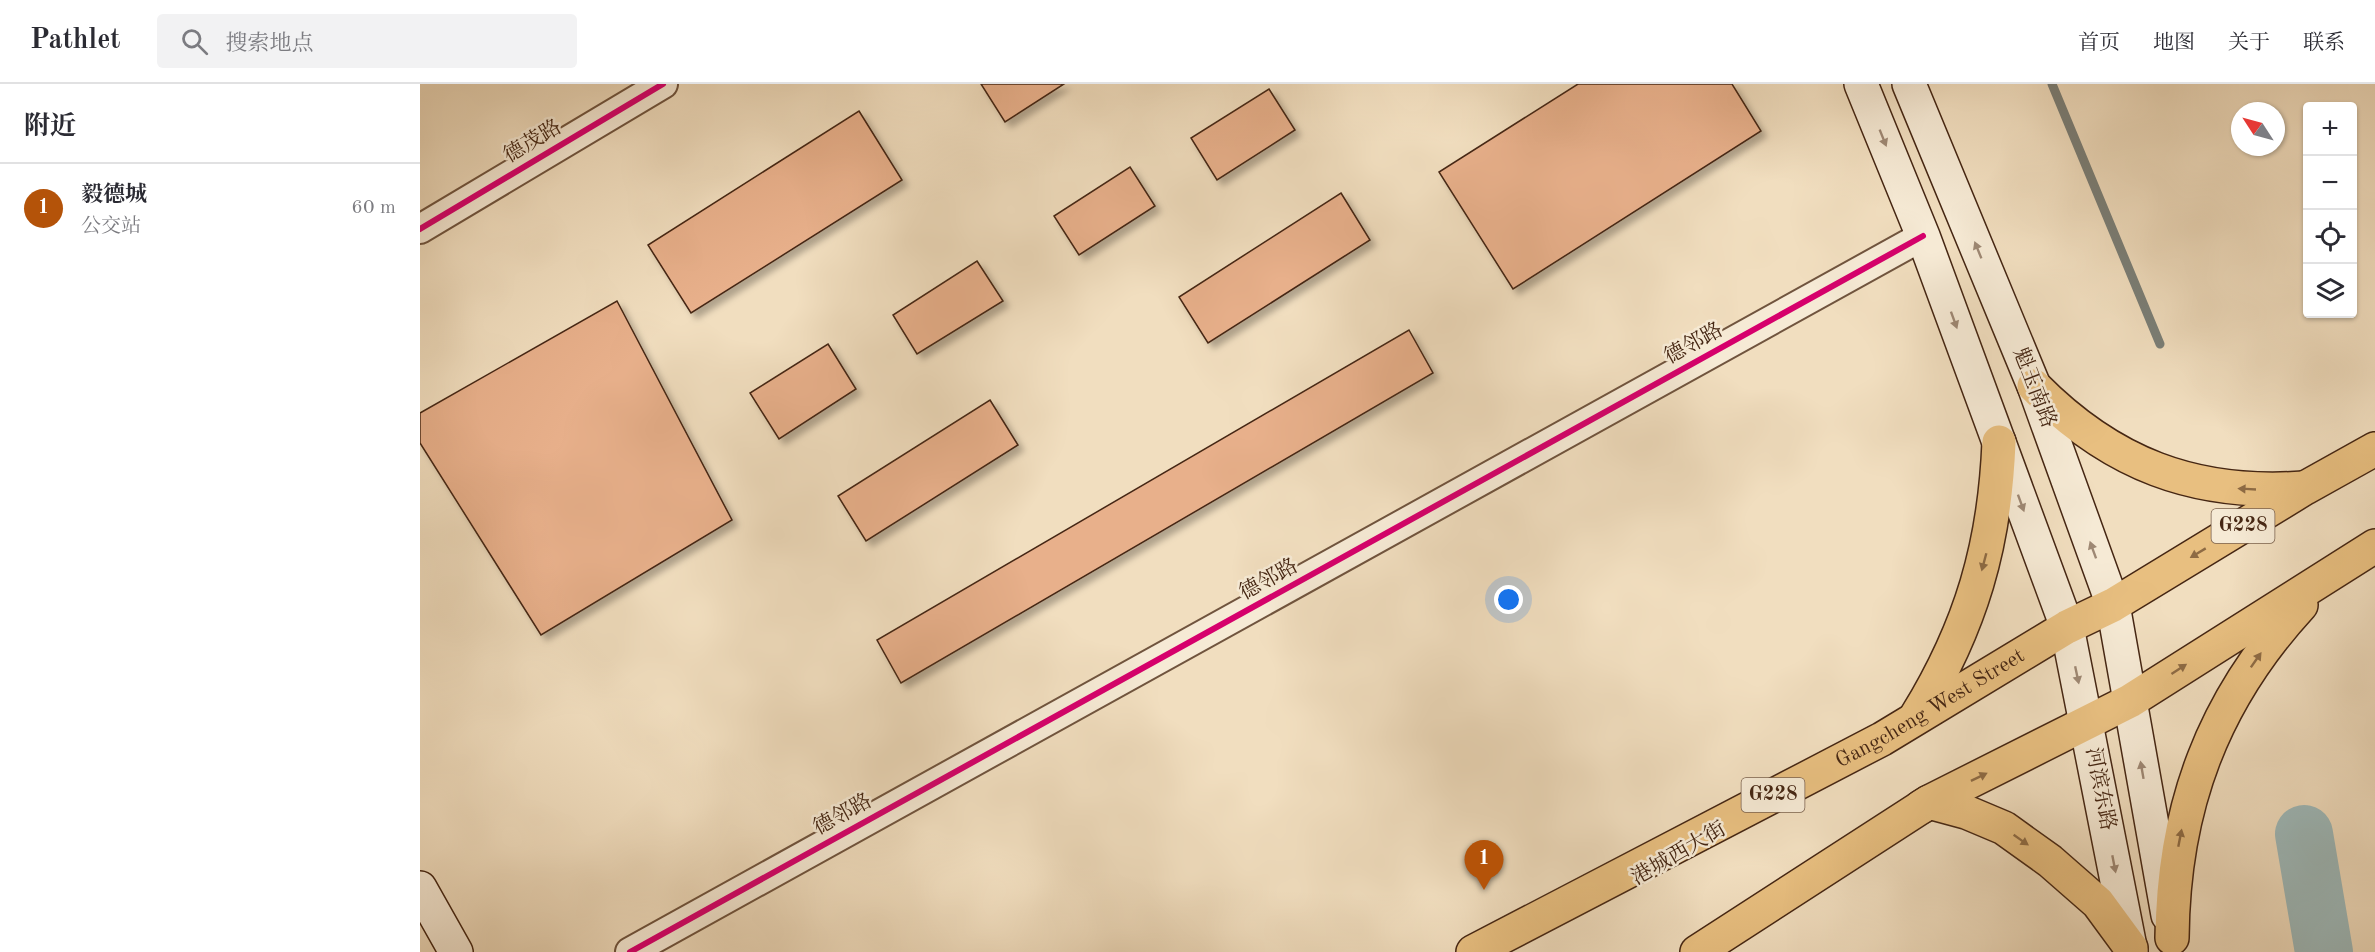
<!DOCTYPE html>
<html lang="zh">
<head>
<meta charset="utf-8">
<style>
  :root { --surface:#fff; --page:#f2f2f3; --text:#2b2b33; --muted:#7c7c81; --line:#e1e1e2; --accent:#b45309 }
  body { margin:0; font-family:"Old Standard TT","Noto Serif SC",serif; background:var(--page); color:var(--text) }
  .controls { position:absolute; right:18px; top:18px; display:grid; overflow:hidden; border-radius:6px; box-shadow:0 2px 4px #0004 }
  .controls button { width:54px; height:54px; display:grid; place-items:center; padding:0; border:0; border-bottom:2px solid var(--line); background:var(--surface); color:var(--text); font:30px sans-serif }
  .compass { position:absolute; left:1811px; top:18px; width:54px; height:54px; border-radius:50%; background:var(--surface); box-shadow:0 2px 4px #0004; rotate:306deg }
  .you { position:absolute; left:1089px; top:516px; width:21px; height:21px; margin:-15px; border:4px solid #fff; border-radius:50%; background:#1a73e8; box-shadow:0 0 0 9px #1a73e833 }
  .badge { display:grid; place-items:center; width:39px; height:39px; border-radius:50%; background:var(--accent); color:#fff; font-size:20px; font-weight:700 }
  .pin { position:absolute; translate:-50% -50px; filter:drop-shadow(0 2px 3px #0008) }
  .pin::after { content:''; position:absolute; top:32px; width:21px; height:18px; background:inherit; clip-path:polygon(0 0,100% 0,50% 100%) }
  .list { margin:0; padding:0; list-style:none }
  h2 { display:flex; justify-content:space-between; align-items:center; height:78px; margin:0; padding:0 24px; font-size:26px }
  h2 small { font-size:20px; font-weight:400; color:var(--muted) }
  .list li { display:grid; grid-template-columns:39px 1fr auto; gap:18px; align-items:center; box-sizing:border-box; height:90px; padding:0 24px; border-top:2px solid var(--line) }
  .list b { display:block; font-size:22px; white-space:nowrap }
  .list p { margin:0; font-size:20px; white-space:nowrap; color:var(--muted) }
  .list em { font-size:20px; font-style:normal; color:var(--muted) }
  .icon { flex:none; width:33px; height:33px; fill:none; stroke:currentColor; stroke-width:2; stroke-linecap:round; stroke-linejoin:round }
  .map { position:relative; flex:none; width:1955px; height:868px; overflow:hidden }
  header { display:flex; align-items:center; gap:36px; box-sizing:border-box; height:84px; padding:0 30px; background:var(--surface); border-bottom:2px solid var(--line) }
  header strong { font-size:28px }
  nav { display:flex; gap:33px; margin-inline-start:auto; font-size:21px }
  .search { width:420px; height:54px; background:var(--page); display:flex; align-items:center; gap:15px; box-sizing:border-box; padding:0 21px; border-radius:6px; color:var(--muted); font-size:22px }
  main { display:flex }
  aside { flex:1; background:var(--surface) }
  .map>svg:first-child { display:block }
</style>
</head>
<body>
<header>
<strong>Pathlet</strong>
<div class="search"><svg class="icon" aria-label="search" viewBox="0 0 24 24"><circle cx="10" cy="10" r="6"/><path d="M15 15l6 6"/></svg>搜索地点</div>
<nav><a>首页</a><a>地图</a><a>关于</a><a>联系</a></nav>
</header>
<main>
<aside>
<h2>附近<small></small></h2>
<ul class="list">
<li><span class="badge">1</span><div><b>毅德城</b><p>公交站</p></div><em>60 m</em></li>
</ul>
</aside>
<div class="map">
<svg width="1955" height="868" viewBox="0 0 1955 868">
  <defs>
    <filter id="shadow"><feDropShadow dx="5.5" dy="5.5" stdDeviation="3" flood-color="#0004"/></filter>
  </defs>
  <rect width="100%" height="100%" fill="#f1debf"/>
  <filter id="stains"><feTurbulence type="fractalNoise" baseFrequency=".00333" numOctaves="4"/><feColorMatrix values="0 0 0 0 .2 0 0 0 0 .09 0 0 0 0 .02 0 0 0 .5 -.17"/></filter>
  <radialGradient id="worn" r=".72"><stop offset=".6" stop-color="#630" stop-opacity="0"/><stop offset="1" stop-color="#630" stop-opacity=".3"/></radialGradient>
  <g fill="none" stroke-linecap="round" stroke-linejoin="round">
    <path stroke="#7a7f78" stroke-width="9" d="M1632 0 1740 260"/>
    <path stroke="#9ebabb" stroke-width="58" d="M1884 750 1904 868"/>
  </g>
  <path fill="#e8b08b" stroke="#452613" stroke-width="1.5" filter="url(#shadow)" d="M561 0H644L585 38Z
    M1158 0H1312L1341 47 1093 205 1019 88Z
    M849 5 875 46 797 96 771 54Z
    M439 27 482 96 271 229 228 161Z
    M710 83 735 122 659 171 634 132Z
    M921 109 950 156 788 259 759 213Z
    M557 177 583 217 497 270 473 231Z
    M197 217 312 436 121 551 0 359V329Z
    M989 246 1013 289 481 599 457 556Z
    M408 260 436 305 359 355 330 309Z
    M570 316 598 361 446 457 418 412Z"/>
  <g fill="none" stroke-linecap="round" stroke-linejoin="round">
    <defs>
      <path id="street" d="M0 145 243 0
        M210 868 1503 152"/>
      <path id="secondary" d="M1441 0 1503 152 1647 543 1711 868
        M1489 0 1614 302 1693 521 1748 831
        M0 804 36 868"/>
      <g id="highway">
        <path d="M1614 302C1691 380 1774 412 1884 404"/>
        <path d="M1497 631C1551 543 1575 461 1579 358"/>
        <path d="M1501 723 1509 718 1546 728 1584 744 1630 777 1678 819 1711 864"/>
        <path d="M1752 854C1753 723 1793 617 1881 521"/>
        <path id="s1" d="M1053 868 1462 655 1647 543 1693 521 1885 404 1955 365"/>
        <path d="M1277 868 1509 718 1710 617 1955 462"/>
      </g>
    </defs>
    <use href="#street" stroke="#70543e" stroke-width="32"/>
    <use href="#secondary" stroke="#452613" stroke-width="36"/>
    <use href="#highway" stroke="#452613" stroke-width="36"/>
    <use href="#street" stroke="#f6ead5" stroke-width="28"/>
    <use href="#secondary" stroke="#f6ead5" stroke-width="33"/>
    <use href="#highway" stroke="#e8bf80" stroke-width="33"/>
    <defs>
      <path id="cycleway" d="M0 145 243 0
        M210 868 1503 152"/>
    </defs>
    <use href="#cycleway" stroke="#f6ead5" stroke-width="10"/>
    <use href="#cycleway" stroke="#d6006c" stroke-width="6"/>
  </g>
  <defs><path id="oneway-solid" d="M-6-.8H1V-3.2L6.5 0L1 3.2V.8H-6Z" transform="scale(1.5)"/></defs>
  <g fill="#9e8874">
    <use href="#oneway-solid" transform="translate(1463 54) rotate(68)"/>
    <use href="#oneway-solid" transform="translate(1558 166) rotate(-112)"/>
    <use href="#oneway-solid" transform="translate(1534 236) rotate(70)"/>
    <use href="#oneway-solid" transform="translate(1601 419) rotate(70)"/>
    <use href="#oneway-solid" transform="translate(1673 466) rotate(-110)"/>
    <use href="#oneway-solid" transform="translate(1657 591) rotate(78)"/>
    <use href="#oneway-solid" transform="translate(1722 686) rotate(-100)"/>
    <use href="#oneway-solid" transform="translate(1694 780) rotate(79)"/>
  </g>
  <g fill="#8e6b44">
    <use href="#oneway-solid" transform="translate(1827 405) rotate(-177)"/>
    <use href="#oneway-solid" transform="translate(1778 469) rotate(149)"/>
    <use href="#oneway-solid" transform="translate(1564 478) rotate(105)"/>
    <use href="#oneway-solid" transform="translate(1836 576) rotate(-55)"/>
    <use href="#oneway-solid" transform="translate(1759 585) rotate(-33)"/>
    <use href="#oneway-solid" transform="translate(1559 693) rotate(-26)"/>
    <use href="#oneway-solid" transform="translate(1760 754) rotate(-79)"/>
    <use href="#oneway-solid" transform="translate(1601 756) rotate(35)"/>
  </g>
  <g text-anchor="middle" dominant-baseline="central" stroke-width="5" stroke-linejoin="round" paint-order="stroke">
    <g fill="#f6ead5" stroke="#7a614d" stroke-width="1.5">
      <rect x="1791.5" y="425" width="63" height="34" rx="4.5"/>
      <rect x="1321.5" y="694" width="63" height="34" rx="4.5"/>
    </g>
    <g font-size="20" font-weight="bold" fill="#452613">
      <text x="1823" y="442">G228</text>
      <text x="1353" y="711">G228</text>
    </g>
    <g font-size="21" fill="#452613" stroke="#f6ead5">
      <text transform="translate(113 58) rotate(-31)">德茂路</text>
      <text transform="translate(1274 260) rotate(-29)">德邻路</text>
      <text transform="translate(1614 304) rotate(69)">魁玉南路</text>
      <text transform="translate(849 496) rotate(-29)">德邻路</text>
      <text stroke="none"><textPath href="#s1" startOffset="518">Gangcheng West Street</textPath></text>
      <text transform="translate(1680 705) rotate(79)">河滨东路</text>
      <text transform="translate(423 731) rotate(-29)">德邻路</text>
      <text transform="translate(1259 770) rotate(-30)">港城西大街</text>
    </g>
  </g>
  <rect width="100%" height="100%" filter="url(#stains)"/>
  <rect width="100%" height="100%" fill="url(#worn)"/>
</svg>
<div class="controls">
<button>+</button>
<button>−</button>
<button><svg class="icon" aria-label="locate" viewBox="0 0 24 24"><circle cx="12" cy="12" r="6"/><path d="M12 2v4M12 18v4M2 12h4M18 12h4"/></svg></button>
<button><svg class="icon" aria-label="layers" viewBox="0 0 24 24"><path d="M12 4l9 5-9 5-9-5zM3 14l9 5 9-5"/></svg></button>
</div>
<svg class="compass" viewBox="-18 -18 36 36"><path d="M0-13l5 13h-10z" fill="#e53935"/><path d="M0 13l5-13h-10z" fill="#7c7c81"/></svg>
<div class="you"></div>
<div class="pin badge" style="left:1064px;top:806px">1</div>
</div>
</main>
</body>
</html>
